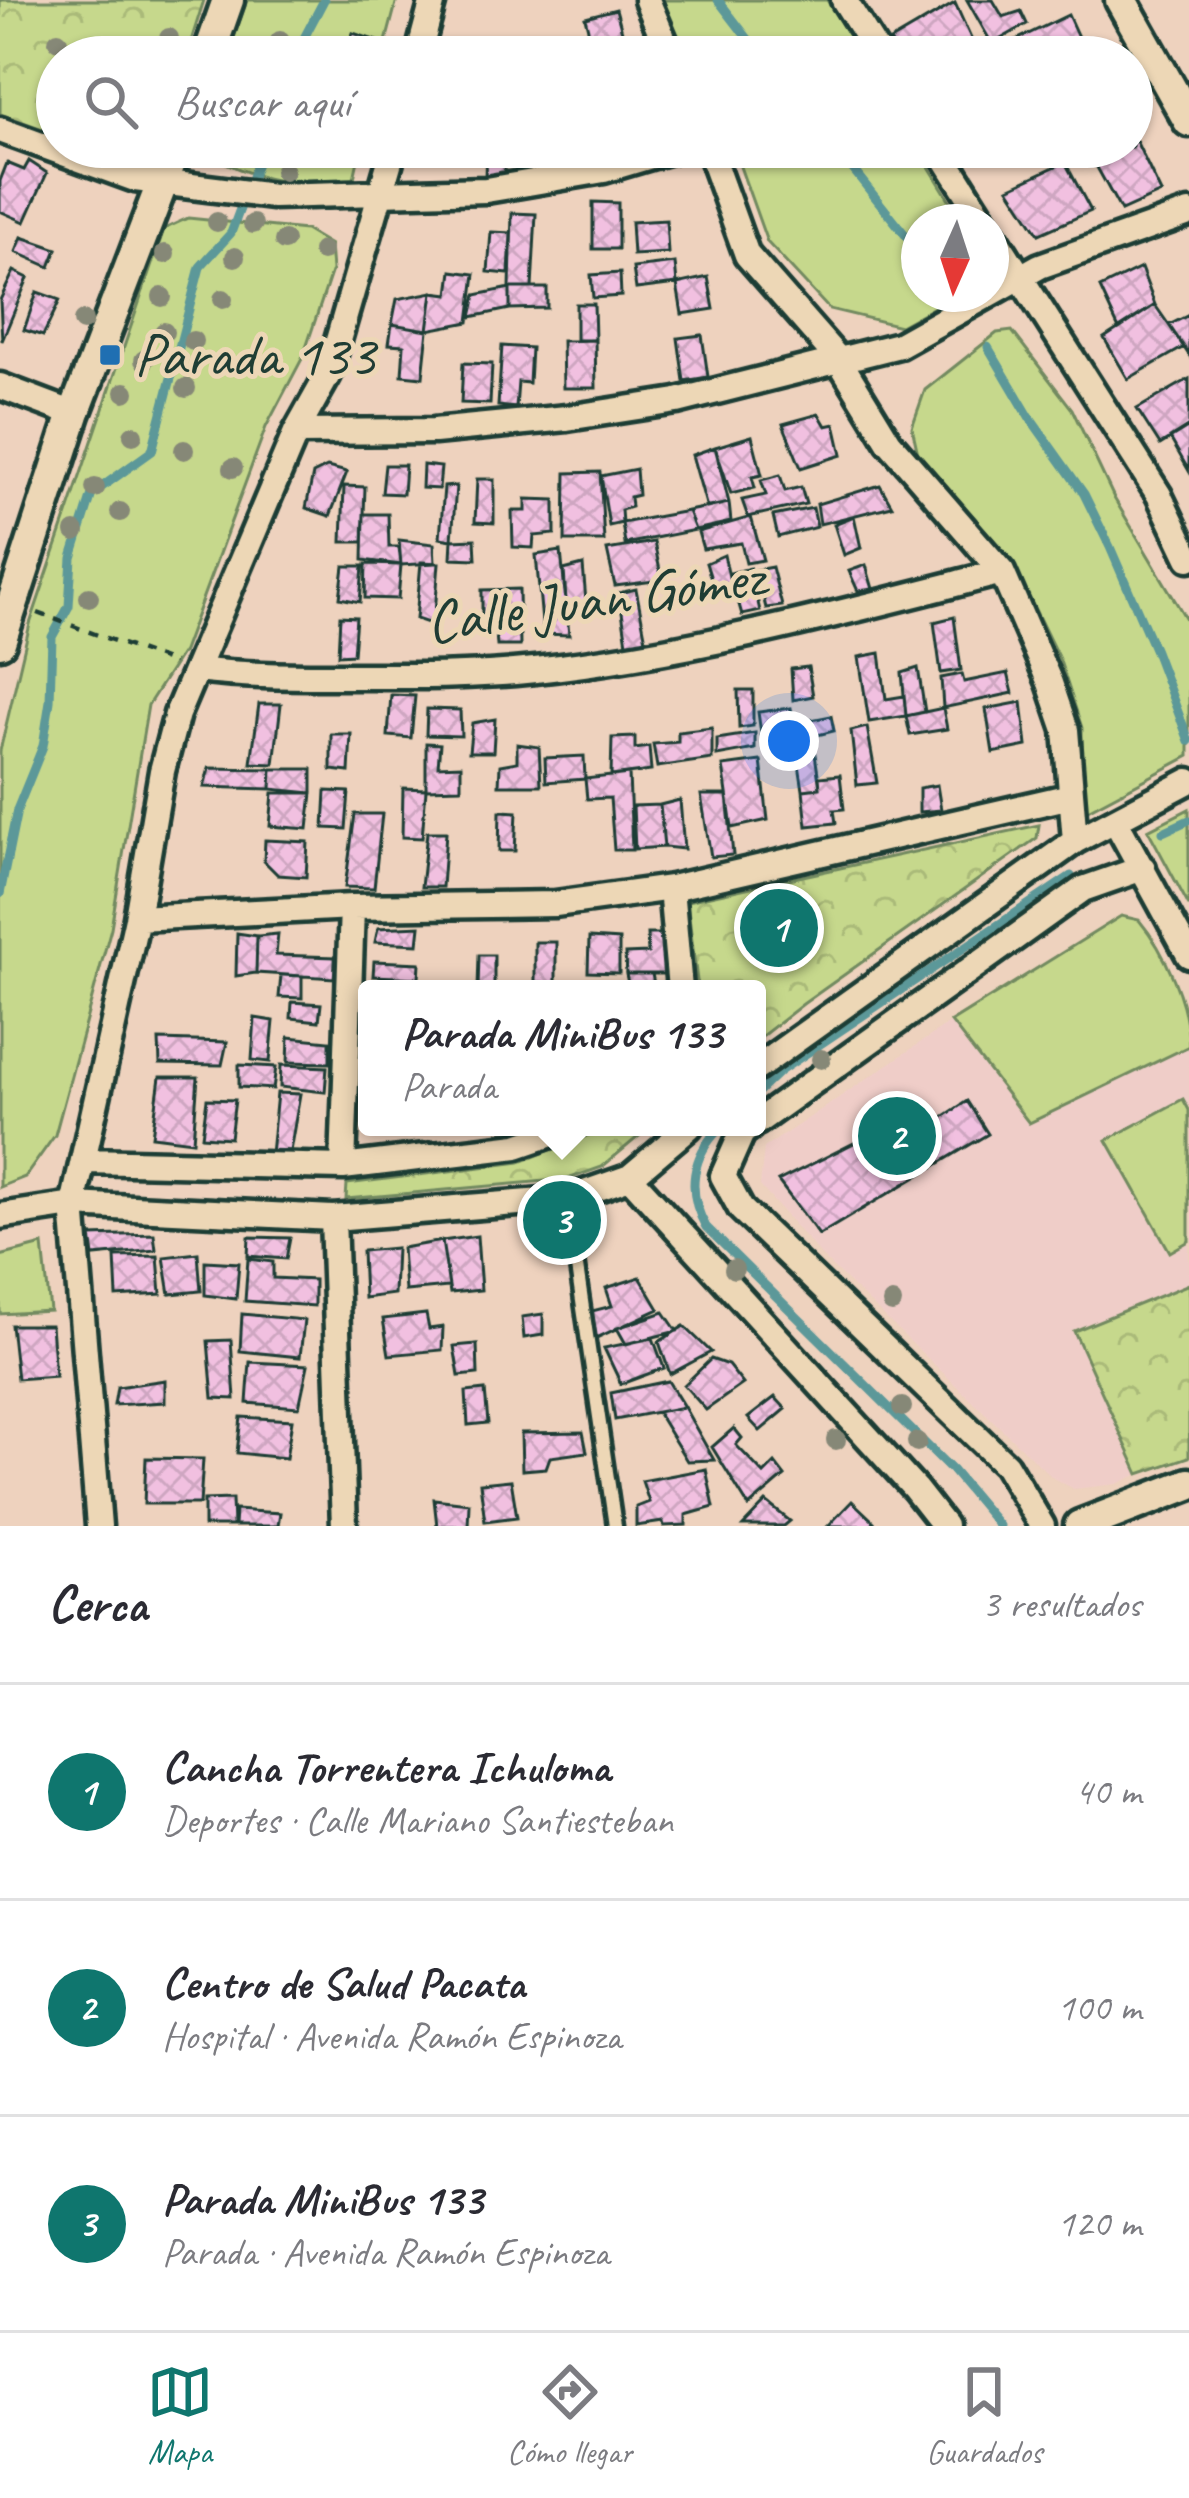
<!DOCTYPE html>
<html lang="es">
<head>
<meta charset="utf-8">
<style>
  :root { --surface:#fff; --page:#f2f2f3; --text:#2b2b33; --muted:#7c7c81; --line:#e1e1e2; --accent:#0f766e }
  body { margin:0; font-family:Caveat,sans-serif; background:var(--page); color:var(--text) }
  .compass { position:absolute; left:901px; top:204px; width:108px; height:108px; border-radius:50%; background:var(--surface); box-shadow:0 3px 9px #0004; rotate:183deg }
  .you { position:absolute; left:789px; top:741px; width:42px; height:42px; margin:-30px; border:9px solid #fff; border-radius:50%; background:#1a73e8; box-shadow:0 0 0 18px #1a73e833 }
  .badge { display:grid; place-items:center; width:78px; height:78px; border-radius:50%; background:var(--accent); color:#fff; font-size:39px; font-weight:700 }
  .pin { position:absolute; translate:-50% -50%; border:6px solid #fff; box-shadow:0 3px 12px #0006 }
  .popup { position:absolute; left:358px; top:980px; width:408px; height:156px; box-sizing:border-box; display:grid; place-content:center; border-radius:12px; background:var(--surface); filter:drop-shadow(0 3px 9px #0005); font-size:39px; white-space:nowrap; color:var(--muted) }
  .popup b { font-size:45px; color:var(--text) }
  .popup::after { content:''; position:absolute; left:50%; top:100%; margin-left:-24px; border:24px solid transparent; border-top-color:var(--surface) }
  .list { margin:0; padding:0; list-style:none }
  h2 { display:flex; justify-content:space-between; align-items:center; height:156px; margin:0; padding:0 48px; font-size:51px }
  h2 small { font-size:39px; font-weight:400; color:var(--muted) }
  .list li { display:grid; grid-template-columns:78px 1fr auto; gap:36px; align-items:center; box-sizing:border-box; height:216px; padding:0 48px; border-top:3px solid var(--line) }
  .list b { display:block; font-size:45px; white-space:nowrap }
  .list p { margin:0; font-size:39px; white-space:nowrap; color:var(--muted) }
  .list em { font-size:39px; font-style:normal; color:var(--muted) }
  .icon { flex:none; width:66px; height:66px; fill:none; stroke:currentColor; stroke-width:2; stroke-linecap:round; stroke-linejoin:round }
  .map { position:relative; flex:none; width:1189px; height:1526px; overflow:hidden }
  .search { position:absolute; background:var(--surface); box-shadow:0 3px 9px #0004; left:36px; right:36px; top:36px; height:132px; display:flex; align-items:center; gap:30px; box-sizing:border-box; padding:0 42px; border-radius:66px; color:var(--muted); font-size:45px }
  .sheet { height:804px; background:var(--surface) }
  nav { display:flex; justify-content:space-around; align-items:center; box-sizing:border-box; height:168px; border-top:3px solid var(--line); background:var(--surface); font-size:33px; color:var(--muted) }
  nav a { display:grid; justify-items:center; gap:6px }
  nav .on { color:var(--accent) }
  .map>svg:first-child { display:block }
</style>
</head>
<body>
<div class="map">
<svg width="1189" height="1526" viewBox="0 0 1189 1526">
  <defs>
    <pattern id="forest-crowns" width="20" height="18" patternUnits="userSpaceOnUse" patternTransform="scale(3)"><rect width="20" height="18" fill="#c6d88c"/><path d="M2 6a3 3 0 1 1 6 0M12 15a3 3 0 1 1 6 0" fill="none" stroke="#aaba79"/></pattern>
    <pattern id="building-cross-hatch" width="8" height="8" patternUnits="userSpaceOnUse" patternTransform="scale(3)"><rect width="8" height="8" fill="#f1c0e0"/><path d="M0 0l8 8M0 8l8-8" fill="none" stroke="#cea6c1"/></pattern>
  </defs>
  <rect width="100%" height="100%" fill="#eed2be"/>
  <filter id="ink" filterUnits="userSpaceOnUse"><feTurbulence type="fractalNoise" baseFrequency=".00833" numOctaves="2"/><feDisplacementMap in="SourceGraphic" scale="24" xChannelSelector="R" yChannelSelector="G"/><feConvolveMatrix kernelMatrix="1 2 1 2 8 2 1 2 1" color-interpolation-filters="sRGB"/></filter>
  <g filter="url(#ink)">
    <path fill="#efcdc8" d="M951 1022 1029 1123 1189 1046V1284L1075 1332 1139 1474 1117 1484 1074 1489 1053 1478 827 1262 760 1186 764 1148Z"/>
    <path fill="#c6d88c" stroke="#728a60" stroke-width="3" d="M247 0H397L382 57H227Z
      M660 0H827L862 57H687Z
      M210 147H361L352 187C302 185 256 183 212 155Z
      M733 147H917L963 222H919V294H958L900 326 829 309 767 242Z
      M188 218 305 230 330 245 332 270 303 357 266 427 183 651 148 705 111 928 55 1135 25 1177 0 1187V751L30 624 164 229Z
      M1012 331 1072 409 1114 498 1189 624V756L1082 813V728L1060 661 1010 558 918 454 912 427 925 390 997 333Z
      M1189 809V906L1148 830Z
      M1121 916 1139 920C1165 951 1189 1005 1189 1046L1029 1123 951 1022Z
      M1183 1099 1189 1110V1241L1170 1252 1107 1140Z
      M43 1245 50 1311 0 1314V1256Z"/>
    <path fill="url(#forest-crowns)" stroke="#728a60" stroke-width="3" d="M0 0H204L186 57H57V134L0 114Z
      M1039 825 1037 838 803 1004 757 1040V989H698L687 901Z
      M609 1127H650L602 1167 568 1179 346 1199 347 1184 520 1162Z
      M1189 1284V1457L1139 1474 1074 1331Z"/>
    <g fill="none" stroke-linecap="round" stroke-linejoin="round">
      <path stroke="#5b9899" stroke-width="9" d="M718 0 762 57
        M294 57 324 0
        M835 147 919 252
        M988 347 1030 418 1084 494 1110 547 1155 651 1189 741
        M1163 832 1189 820
        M0 894 17 810 43 746 50 701 52 637 69 606 72 558 92 494 152 451 200 267 231 233 263 147
        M757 1093 780 1071 1071 876
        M721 1127C691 1156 686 1191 706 1227L952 1470 999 1526"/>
    </g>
    <path fill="url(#building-cross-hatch)" stroke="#1f3d34" stroke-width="3" d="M967 0H993L1003 17 1021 11 1027 24 992 44Z
      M955 3 973 43 957 57H901L890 41Z
      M616 9 627 50 599 57H584L579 35 589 33 585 17Z
      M1068 15 1087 57H1019L1012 42Z
      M549 32 579 35 576 57H546Z
      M353 33 380 42 375 57H344Z
      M1136 141 1161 193 1121 211 1094 162 1125 147H1132V143Z
      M486 147 505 148 504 178H485Z
      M560 147 577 148V169L540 168 541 152 560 153Z
      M29 161 47 173 25 222 0 211V181L7 163 24 170Z
      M1065 162 1091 211 1039 234 1009 188Z
      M593 202 618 203V249H593Z
      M512 213 536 214 532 288H510Z
      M666 220 668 253 633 255 631 222Z
      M491 232 511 233 509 274 488 272Z
      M22 237 57 249 50 267 16 252Z
      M675 263 677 284 636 289 633 268Z
      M1141 268 1155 305 1119 329 1100 288Z
      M14 271 28 278 2 341 0 300Z
      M452 271 475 274 469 322 428 330 433 292 449 294Z
      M620 273 621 296 593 298 591 275Z
      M708 277 714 309 682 314 677 284Z
      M510 288H547V308L510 309Z
      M510 288V309L471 317 476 295Z
      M37 292 60 300 43 336 24 330Z
      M433 292 428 330 392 324 397 299Z
      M576 304H594L595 340H576Z
      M1155 305 1184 347 1128 379 1104 338Z
      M1189 315V355L1169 325Z
      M392 324 428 330 423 377 402 375 404 345 389 344Z
      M702 335 708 377 684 381 678 338Z
      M595 340 596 388H563L562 341Z
      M502 346 531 348 529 383 518 382 516 408 498 406Z
      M463 363 492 364 490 404 461 403Z
      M1189 379V427L1160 445 1137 409Z
      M819 414 826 426 835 424 842 455 801 468 783 424Z
      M1189 426V471L1170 438Z
      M752 436 762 475 752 477 755 488 731 494 715 447Z
      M715 447 729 503 707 508 692 455Z
      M385 465H405L403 494 382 493Z
      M423 465 441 467 439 489 422 488Z
      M327 467 347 472 330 516 306 508 313 474Z
      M636 469 638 495 630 497 631 507 621 510 622 523 609 526 601 476Z
      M600 472 604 541H565L566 473Z
      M780 475 785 491 801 487 806 504 748 517 742 500 766 495 761 480Z
      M477 479H494V523L475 522Z
      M880 485 892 506 820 524 817 504Z
      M344 486 365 487 363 542H342Z
      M456 486 452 540 440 538 444 487Z
      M526 499 555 500V534L534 536 533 548 513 547 512 511H526Z
      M729 503 731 522 695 530 688 511Z
      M813 508 817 527 778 537 773 516Z
      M688 511 695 530 625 544 622 523Z
      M364 514H388L389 547H399L401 565 363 560Z
      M854 516 861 548 844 555 834 524Z
      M751 517 763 560 746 563 741 543 703 549 698 532Z
      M475 539 476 559 451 558 452 540Z
      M399 540 434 544 435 563 401 565Z
      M654 542 662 580 615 586 607 550Z
      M561 551 569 635 543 634 536 555Z
      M724 555 732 590 716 595 706 563Z
      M421 562 439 563 434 625 416 619Z
      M366 564 401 565 398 599 365 598Z
      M583 565 587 614 567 616 564 570Z
      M866 565 873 589 858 591 849 571Z
      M344 566H363L360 602 340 598Z
      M772 567 782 606 766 608 756 570Z
      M750 568 760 611 742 615 730 573Z
      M519 589 520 646H497L496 633H482V590Z
      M636 589 646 640 627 643 619 593Z
      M340 616 356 617 353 654 338 655Z
      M954 617 961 670 941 673 934 622Z
      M880 653 886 699 904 696 906 716 869 722 859 657Z
      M808 667 813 696 793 700 791 669Z
      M918 668 925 712 906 716 902 673Z
      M1008 673 1013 693 943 708 941 678 962 674 964 682Z
      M738 690H753V726L739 728Z
      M391 695 415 696 411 738 388 736Z
      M1022 702 1027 746 993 753 986 709Z
      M259 704H281L274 764 251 763Z
      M791 708 797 740 763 748 758 712Z
      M943 708 947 729 910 735 906 716Z
      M427 709 460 710 461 736 426 735Z
      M831 716 834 731 797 740 796 723Z
      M495 719 493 752H469L472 723Z
      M867 727 877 783 857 785 851 731Z
      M712 728V759L657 767 653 744 678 742V732Z
      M755 733V749L717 756V739Z
      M331 734H351L349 772 331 770Z
      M635 737V749L649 747 651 771 611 776 612 738Z
      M426 743 440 744 438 766 461 765V788L426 789Z
      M517 744 539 747 541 785H499L500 765 517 762Z
      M815 754 820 788 803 790 798 758Z
      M584 756 585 779 546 782 545 758Z
      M761 761 768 820 732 828 723 766Z
      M209 768 272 769 271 789 204 787Z
      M272 769H312V793L271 789Z
      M629 774 632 850H614L610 798 587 799 585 779Z
      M840 775 844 809 834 810 836 823 807 826 803 790 820 788 819 777Z
      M937 785 941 810 919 812V788Z
      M403 788 426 789 422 838 402 837Z
      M326 791 349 792 346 829 324 828Z
      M273 793H312L308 829 270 826Z
      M701 795H727L733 855 711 857Z
      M680 800 684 849 664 847 660 805Z
      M660 805 664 847 635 849 633 806Z
      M500 811 517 812 515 851H499Z
      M355 814H382L374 888 345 887Z
      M427 832H446L442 887H421Z
      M265 840 308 842 306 877 278 875 264 861Z
      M420 926 418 944 375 942 378 928Z
      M237 933 257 936 256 973 236 976Z
      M278 934 276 955 336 957 334 978 256 973 257 936Z
      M647 934H665L667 974H626L625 954 648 953Z
      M589 938 619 940V973L588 972Z
      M535 942H556V983L535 982Z
      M479 955H494V989H478Z
      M374 961 420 963 419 978 373 976Z
      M626 974H652L655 989 629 988Z
      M281 975 302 976V998L279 997Z
      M292 1002 321 1004 319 1021 291 1018Z
      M255 1018 274 1021 270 1062 252 1060Z
      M289 1037 330 1041V1063L288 1062Z
      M159 1040 227 1042 222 1065 160 1064Z
      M239 1065 276 1067 273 1089 239 1087Z
      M281 1065 327 1067 325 1092 280 1087Z
      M160 1077H198L193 1141 152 1136Z
      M277 1093 300 1094 289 1157 271 1154Z
      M207 1099 235 1100 230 1138 202 1136Z
      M967 1101 988 1134 819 1235 778 1181 898 1121 910 1139Z
      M154 1234 156 1250 94 1256 91 1236Z
      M477 1236 481 1290 450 1293 442 1241Z
      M249 1237 290 1238 286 1259 248 1256Z
      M442 1241 449 1287 405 1291 402 1248Z
      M396 1248 394 1294 364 1298 362 1251Z
      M198 1253 201 1291 170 1294 164 1257Z
      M158 1256 161 1294 117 1297 115 1257Z
      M248 1259 273 1262V1278L314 1280V1306L245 1301Z
      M205 1261 239 1263 236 1299 205 1295Z
      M640 1277 659 1309 594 1339 588 1312 612 1306 606 1288Z
      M664 1312 677 1331 626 1344 617 1328Z
      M242 1314 304 1320 300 1357 240 1351Z
      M426 1314 429 1329 443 1327 442 1350 389 1355 383 1319Z
      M543 1314V1335L524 1338 522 1317Z
      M11 1325H51L55 1376 17 1379Z
      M684 1326 711 1352 670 1374 659 1342Z
      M653 1338 664 1368 621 1384 604 1348Z
      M231 1340 235 1399 213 1398 208 1341Z
      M477 1344 478 1374 459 1376 454 1346Z
      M711 1359 728 1365 743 1384 706 1410 684 1385Z
      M250 1362 308 1365 299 1407 247 1403Z
      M165 1380V1402L114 1405 117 1387Z
      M668 1381 684 1407 615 1420 611 1393Z
      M485 1390 488 1423 468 1425 466 1392Z
      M775 1397 786 1409 760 1431 748 1418Z
      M684 1407 714 1460 687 1461 657 1412Z
      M241 1417 292 1420 286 1458 237 1453Z
      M734 1428 742 1438 736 1445 764 1474 775 1463 785 1476 749 1507 712 1447Z
      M583 1432 587 1452 550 1457 546 1468 522 1470 521 1433Z
      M146 1458 203 1459 200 1504H144Z
      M706 1469 714 1507 686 1515V1525L664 1526 663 1522 636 1526V1507L649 1502 642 1481Z
      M511 1480 517 1517 485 1521 480 1483Z
      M232 1499 233 1526H204V1500Z
      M434 1499 469 1503 468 1526H437Z
      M852 1501 874 1522 871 1526H828Z
      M766 1502 790 1521 784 1526H743Z
      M235 1510 280 1513 278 1526H234Z"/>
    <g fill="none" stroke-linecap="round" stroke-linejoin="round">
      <defs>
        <path id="service" d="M567 1199 615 1526"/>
        <path id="minor" d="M647 0 671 57
          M844 0 880 57
          M418 57 433 0
          M0 130 135 179 273 196 486 190 604 170 681 147
          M708 147 747 255 839 360 889 442 1002 572 1050 683 1066 730 1075 841
          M938 147 985 222
          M991 231 1159 495 1189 558
          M0 386 74 414
          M296 432 434 431 567 418 677 401 899 345 1040 266 1189 213
          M196 670C245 676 293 676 343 676 406 676 472 677 535 670 694 653 848 611 1002 572
          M1115 820 1189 955
          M671 888 680 989
          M137 918 352 907 555 904 671 888 1071 796
          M757 1068 1075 841 1189 781
          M757 1122 1083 889 1143 868
          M750 1127 742 1133 723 1176 741 1209 1006 1465 1042 1526
          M85 1161 343 1167 517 1146 572 1127
          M343 1167 352 907
          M630 1177 915 1489 944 1526
          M0 1216 73 1205 333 1218 567 1199 630 1177 689 1127
          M333 1218 344 1526
          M99 1526 73 1205 137 918 162 771 177 714 296 432 328 375 394 147"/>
        <path id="tertiary" d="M1121 0 1189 121
          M208 57 228 0
          M0 642 74 414 176 147
          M1080 1526 1189 1484"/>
      </defs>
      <use href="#service" stroke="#1f3d34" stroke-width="21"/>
      <use href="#minor" stroke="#1f3d34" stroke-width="33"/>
      <use href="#tertiary" stroke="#1f3d34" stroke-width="39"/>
      <path stroke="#1f3d34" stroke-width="4.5" stroke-dasharray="9 9" stroke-linecap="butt" d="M38 613 174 663"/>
      <use href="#service" stroke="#edd7b6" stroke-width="12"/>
      <use href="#minor" stroke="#edd7b6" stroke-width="24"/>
      <use href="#tertiary" stroke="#edd7b6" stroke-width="30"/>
    </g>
    <g fill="#868877">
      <circle cx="169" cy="38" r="10"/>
      <circle cx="58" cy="41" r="10"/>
      <circle cx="280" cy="41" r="10"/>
      <circle cx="284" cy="171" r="10"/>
      <circle cx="217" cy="222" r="10"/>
      <circle cx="253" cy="224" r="10"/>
      <circle cx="284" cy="241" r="10"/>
      <circle cx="322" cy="251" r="10"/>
      <circle cx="165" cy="254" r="10"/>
      <circle cx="235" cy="257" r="10"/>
      <circle cx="162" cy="297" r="10"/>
      <circle cx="223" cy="299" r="10"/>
      <circle cx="83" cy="321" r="10"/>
      <circle cx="164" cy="332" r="10"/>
      <circle cx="193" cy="341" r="10"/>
      <circle cx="144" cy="360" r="10"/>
      <circle cx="186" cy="388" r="10"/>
      <circle cx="125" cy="392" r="10"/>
      <circle cx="133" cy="435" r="10"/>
      <circle cx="184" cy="450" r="10"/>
      <circle cx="233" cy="468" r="10"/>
      <circle cx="95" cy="488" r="10"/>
      <circle cx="120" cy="512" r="10"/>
      <circle cx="75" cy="532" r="10"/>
      <circle cx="89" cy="597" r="10"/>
      <circle cx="821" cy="1059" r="10"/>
      <circle cx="734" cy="1269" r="10"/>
      <circle cx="892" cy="1303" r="10"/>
      <circle cx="902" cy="1407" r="10"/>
      <circle cx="836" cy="1440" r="10"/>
      <circle cx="917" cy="1442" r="10"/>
    </g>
  </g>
  <rect fill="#1f6fb2" stroke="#edd7b6" stroke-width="4.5" x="98" y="343" width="24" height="24" rx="6"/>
  <g text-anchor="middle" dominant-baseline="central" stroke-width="10" stroke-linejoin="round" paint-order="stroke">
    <g font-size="60" fill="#1f3d34" stroke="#edd7b6" text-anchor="start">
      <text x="134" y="355">Parada 133</text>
    </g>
    <g font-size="60" fill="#1f3d34" stroke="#edd7b6">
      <text transform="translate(595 599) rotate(-8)">Calle Juan Gómez</text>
    </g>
  </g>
</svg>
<svg class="compass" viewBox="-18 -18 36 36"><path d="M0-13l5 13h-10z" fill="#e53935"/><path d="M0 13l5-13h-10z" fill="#7c7c81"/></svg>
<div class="you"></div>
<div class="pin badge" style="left:779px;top:928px">1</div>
<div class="pin badge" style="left:897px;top:1136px">2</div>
<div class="pin badge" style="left:562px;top:1220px">3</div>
<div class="popup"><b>Parada MiniBus 133</b>Parada</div>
<div class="search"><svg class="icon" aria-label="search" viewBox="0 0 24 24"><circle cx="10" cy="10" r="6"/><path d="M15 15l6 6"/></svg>Buscar aquí</div>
</div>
<section class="sheet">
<h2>Cerca<small>3 resultados</small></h2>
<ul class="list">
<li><span class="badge">1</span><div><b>Cancha Torrentera Ichuloma</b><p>Deportes · Calle Mariano Santiesteban</p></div><em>40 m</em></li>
<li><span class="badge">2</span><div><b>Centro de Salud Pacata</b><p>Hospital · Avenida Ramón Espinoza</p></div><em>100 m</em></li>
<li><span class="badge">3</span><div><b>Parada MiniBus 133</b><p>Parada · Avenida Ramón Espinoza</p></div><em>120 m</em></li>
</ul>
</section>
<nav>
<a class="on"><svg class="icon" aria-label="map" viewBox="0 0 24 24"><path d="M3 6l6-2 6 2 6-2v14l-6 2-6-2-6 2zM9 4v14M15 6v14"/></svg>Mapa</a>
<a><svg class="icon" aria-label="directions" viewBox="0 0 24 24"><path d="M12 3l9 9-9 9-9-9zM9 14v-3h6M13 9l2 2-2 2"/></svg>Cómo llegar</a>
<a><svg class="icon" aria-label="saved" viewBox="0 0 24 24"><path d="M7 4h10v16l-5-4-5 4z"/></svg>Guardados</a>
</nav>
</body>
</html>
